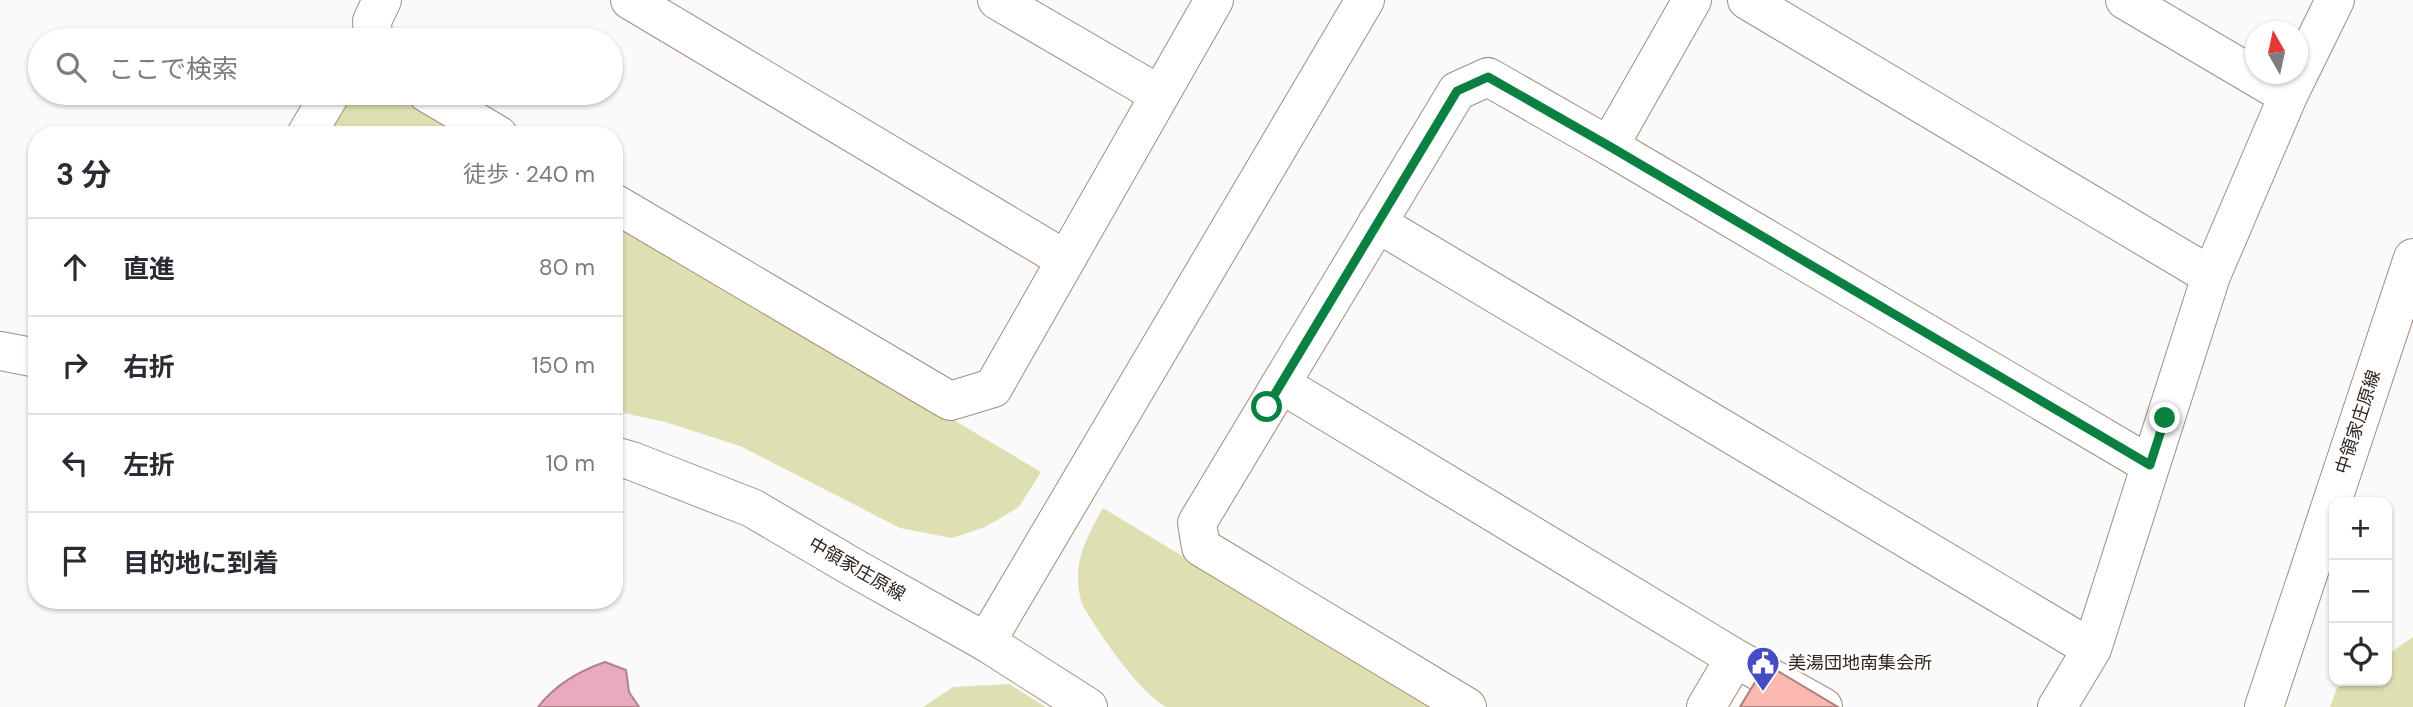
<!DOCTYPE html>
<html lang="ja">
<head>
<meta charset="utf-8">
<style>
  :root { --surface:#fff; --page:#f7f7f7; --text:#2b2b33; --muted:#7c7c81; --line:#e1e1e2 }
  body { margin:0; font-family:"DM Sans","Noto Sans JP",sans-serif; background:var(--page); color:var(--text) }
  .controls { position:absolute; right:21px; bottom:21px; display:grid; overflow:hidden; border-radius:14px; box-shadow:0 2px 5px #0004 }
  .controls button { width:63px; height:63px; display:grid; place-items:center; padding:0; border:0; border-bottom:2px solid var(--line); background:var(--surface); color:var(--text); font:35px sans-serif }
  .compass { position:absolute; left:2245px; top:21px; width:63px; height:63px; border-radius:50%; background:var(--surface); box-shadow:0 2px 5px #0004; rotate:351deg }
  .stop { position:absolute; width:21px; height:21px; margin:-16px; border:5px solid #0b8043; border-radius:50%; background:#fff }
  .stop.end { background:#0b8043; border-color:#fff; box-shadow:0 2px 7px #0008 }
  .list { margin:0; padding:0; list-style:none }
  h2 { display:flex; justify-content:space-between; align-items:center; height:91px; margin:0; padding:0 28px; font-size:30px }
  h2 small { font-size:23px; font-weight:400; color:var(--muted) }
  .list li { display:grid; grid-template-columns:46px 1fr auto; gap:21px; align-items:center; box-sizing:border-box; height:98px; padding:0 28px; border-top:2px solid var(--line) }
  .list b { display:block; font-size:26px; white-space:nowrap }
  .list em { font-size:23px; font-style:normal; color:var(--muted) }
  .icon { flex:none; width:38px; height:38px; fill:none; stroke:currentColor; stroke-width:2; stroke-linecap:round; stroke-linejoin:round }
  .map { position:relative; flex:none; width:2413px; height:707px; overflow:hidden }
  .search { position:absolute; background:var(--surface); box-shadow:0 2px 5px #0004; left:28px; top:28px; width:595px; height:77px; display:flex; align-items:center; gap:18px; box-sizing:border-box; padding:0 24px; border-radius:38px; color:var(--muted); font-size:26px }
  .panel { position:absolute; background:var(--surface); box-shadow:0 2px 5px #0004; left:28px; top:126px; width:595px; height:483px; border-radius:28px }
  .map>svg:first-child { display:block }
</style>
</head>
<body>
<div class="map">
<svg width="2413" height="707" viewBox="0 0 2413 707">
  <rect width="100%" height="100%" fill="#fafafa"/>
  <path fill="#dfe0b2" d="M343 93H390L465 135H317Z
    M614 218 1041 472 1019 507 985 527 952 538 900 528 740 446 665 422 614 411Z
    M1103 508 1432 707H1166C1139 692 1099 634 1083 606 1080 599 1078 587 1078 579 1077 553 1091 530 1103 508Z
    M2413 637V707H2330L2337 688 2348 681H2387V655Z
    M1009 684 1046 707H923L953 687Z"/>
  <path fill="#e9aabe" stroke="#b2828e" stroke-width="2" d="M605 662 626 670 629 692 639 707H538C555 685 579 671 605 662Z"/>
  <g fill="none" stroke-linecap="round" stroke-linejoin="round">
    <defs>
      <path id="minor" d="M630 0 1066 260
        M997 0 1160 95
        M1747 0 2211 276
        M2125 0 2288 96
        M373 40 372 21 382 0
        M427 93 498 135
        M306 135 331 93
        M1609 146 2150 465
        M614 203 950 401 993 388 1214 0
        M1377 223 2092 649
        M1281 384 1735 658
        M986 642 1365 0
        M1467 707 1201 547 1197 523 1457 91 1488 77 1609 146 1692 0
        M1706 707 1735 658 1823 707
        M2057 707 2092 649 2211 276 2288 96 2335 0"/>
      <path id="major" d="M0 351 37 358
        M614 456 632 461 752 508 856 569 986 642 1088 707
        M2264 707 2413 258"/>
    </defs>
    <use href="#minor" stroke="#a88c7b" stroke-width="40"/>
    <use href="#major" stroke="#a88c7b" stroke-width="40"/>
    <use href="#minor" stroke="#fff" stroke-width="38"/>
    <use href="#major" stroke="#fff" stroke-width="38"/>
  </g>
  <path fill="#d79e97" d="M1766 664 1838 707H1739Z"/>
  <path fill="#fab8b0" stroke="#af817b" stroke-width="2" d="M1766 664 1838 707H1740Z"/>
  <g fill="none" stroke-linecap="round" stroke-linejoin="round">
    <path stroke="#0b8043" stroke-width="9" d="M1267 407 1457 91 1488 77 1609 146 2150 465 2165 418"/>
  </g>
  <defs>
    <symbol id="civic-pin" viewBox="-11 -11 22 30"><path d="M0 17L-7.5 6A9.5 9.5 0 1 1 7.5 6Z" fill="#464dc2" stroke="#fff"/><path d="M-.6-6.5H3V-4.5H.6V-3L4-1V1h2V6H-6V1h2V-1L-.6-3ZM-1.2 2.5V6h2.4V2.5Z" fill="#fff"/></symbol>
  </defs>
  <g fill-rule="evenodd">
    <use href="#civic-pin" x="1744" y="644" width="38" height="52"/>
  </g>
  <g text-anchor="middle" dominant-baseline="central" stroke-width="5" stroke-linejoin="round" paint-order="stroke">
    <g font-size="18" fill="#30251e" stroke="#fff">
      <text transform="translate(2358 422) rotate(-72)">中領家庄原線</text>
      <text transform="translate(857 569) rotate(30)">中領家庄原線</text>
    </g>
    <g font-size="18" fill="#30251e" stroke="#fff" text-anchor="start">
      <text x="1788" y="663">美湯団地南集会所</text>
    </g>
  </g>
</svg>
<div class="controls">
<button>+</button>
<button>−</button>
<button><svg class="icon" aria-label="locate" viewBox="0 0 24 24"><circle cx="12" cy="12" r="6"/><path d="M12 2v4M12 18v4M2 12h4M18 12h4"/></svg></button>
</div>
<svg class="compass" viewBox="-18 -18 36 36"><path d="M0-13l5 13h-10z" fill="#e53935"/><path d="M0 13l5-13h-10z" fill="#7c7c81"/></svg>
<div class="stop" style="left:1267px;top:407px"></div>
<div class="stop end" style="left:2165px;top:418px"></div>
<div class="search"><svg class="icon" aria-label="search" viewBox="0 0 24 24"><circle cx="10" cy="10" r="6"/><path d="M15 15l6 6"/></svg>ここで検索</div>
<section class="panel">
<h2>3 分<small>徒歩 · 240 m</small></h2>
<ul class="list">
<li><svg class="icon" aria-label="ahead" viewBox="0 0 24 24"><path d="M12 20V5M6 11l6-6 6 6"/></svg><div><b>直進</b></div><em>80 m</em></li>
<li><svg class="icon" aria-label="right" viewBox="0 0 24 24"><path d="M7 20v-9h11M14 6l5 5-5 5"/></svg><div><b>右折</b></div><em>150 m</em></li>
<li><svg class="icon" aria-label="left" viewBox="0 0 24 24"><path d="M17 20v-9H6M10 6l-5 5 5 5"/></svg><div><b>左折</b></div><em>10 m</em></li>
<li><svg class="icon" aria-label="arrive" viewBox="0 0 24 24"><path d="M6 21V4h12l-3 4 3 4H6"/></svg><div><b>目的地に到着</b></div></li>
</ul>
</section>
</div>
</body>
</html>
